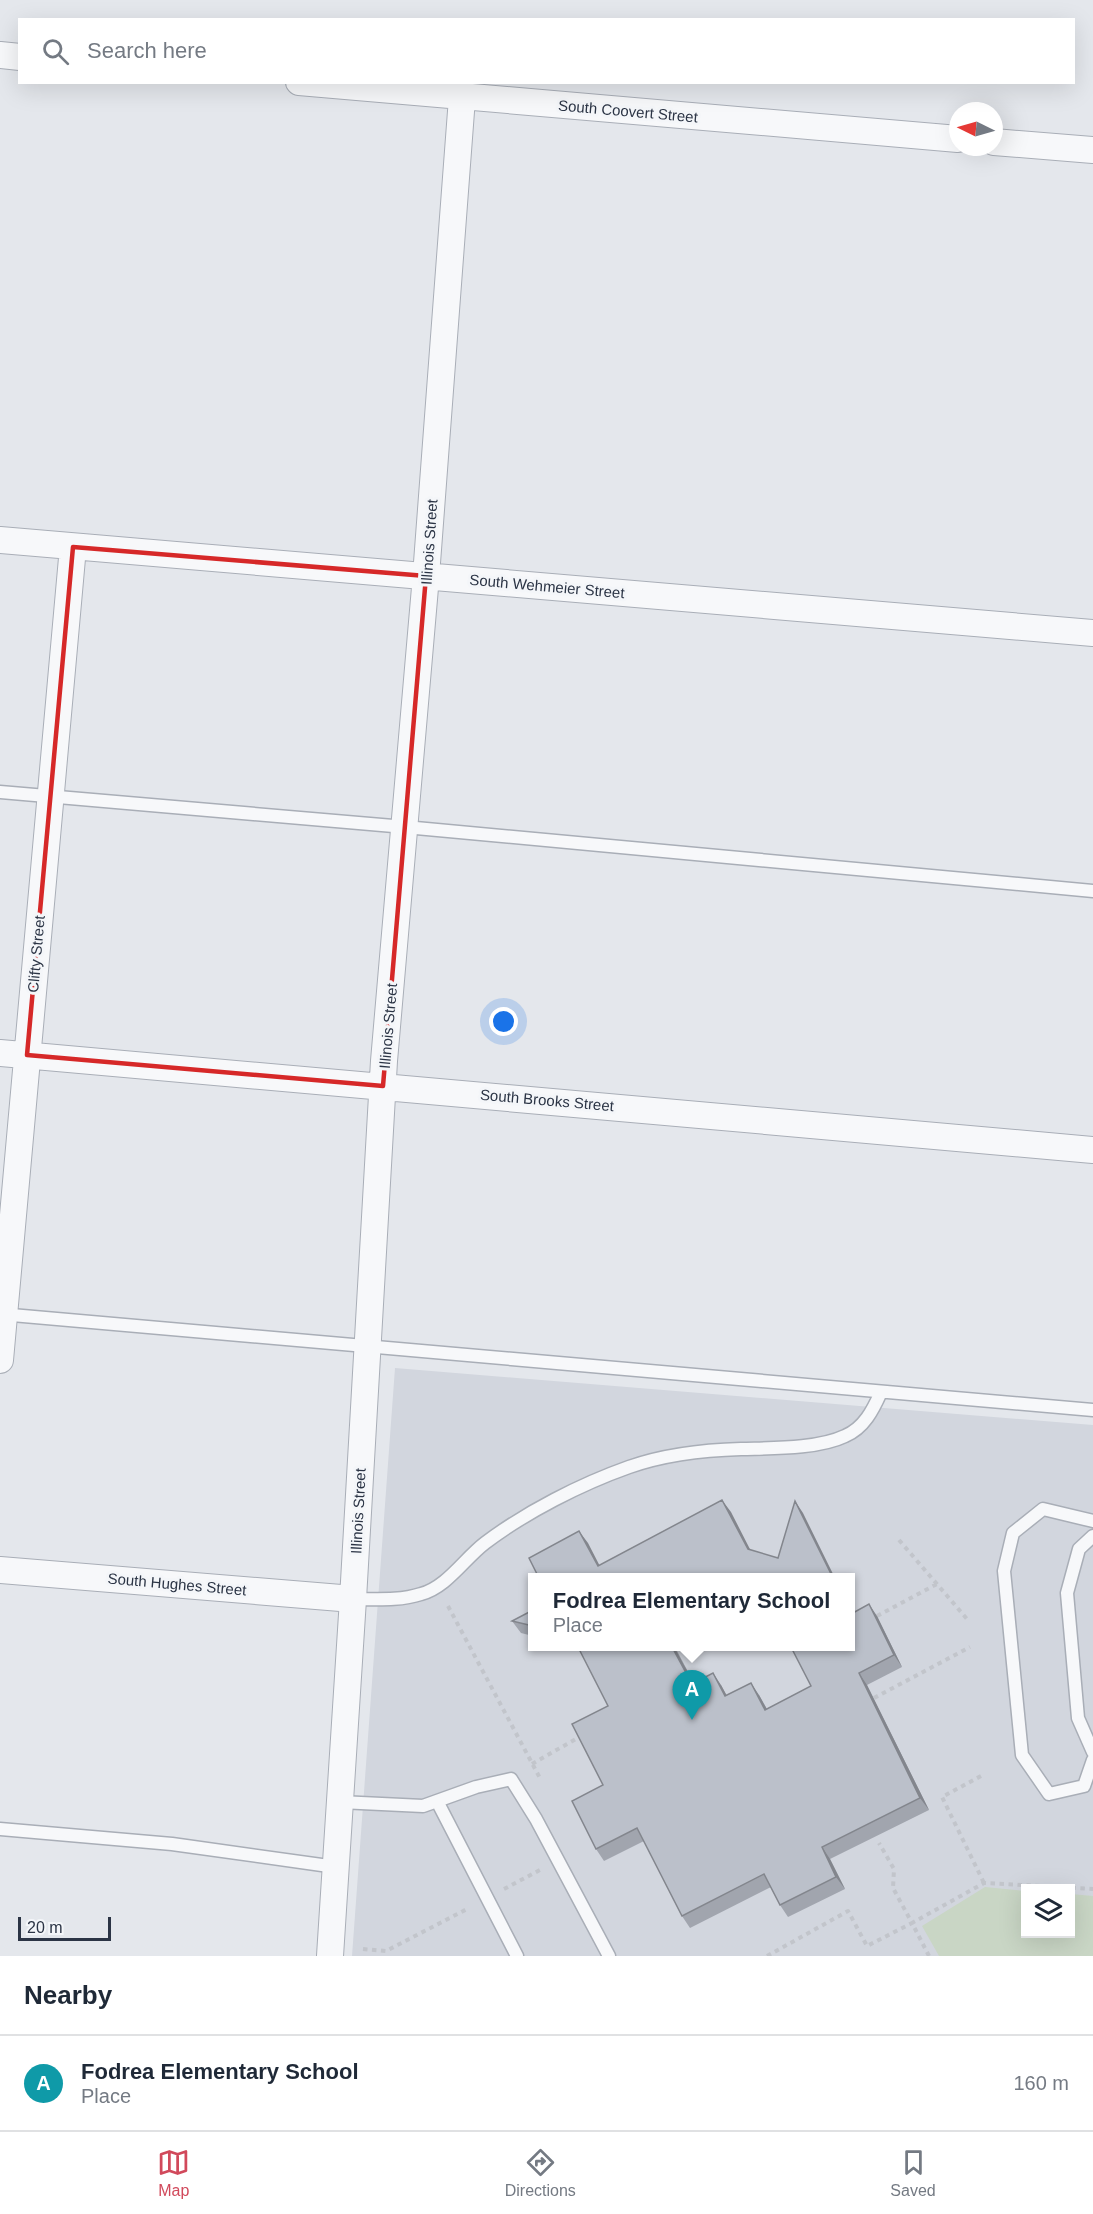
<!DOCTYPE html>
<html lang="en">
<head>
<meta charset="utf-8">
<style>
  :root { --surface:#fff; --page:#f6f6f7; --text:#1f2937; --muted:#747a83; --line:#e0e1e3; --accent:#d1495b }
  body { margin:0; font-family:Helvetica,sans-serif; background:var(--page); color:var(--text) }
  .controls { position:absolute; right:18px; bottom:18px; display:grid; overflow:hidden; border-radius:0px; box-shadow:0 6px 24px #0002 }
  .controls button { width:54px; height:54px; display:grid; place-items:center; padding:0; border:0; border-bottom:2px solid var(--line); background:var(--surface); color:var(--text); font:30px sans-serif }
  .compass { position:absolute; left:949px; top:102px; width:54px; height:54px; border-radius:50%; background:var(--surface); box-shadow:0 6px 24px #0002; rotate:275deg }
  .scale { position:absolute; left:18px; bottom:15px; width:93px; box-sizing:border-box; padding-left:6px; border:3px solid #2b3445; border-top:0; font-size:16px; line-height:21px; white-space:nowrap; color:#2b3445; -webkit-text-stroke:4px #f4f6f9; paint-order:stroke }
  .you { position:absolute; left:504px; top:1022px; width:21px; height:21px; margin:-15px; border:4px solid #fff; border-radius:50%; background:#1a73e8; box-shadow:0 0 0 9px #1a73e833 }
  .badge { display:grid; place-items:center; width:39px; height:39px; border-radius:50%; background:var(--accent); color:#fff; font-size:20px; font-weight:700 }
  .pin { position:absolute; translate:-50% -50px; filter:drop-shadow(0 2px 3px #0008) }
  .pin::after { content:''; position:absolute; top:32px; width:21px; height:18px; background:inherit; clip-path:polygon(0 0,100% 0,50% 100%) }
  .popup { position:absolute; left:528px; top:1573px; width:327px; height:78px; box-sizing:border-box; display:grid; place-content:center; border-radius:0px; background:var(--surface); filter:drop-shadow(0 2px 4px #0005); font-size:20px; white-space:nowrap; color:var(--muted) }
  .popup b { font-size:22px; color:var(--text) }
  .popup::after { content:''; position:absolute; left:50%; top:100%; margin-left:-12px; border:12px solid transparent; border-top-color:var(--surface) }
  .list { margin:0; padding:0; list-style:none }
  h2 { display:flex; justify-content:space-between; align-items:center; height:78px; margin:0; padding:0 24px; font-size:26px }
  h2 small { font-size:20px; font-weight:400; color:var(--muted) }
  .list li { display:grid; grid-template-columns:39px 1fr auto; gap:18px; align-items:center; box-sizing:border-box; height:96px; padding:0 24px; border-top:2px solid var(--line) }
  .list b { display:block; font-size:22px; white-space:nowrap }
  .list p { margin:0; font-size:20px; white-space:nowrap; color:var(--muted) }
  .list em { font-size:20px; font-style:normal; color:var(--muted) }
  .icon { flex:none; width:33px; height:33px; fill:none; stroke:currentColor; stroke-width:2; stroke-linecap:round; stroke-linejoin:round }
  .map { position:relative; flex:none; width:1093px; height:1956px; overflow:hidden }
  .search { position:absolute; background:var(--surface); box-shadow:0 6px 24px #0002; left:18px; right:18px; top:18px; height:66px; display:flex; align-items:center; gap:15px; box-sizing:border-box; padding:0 21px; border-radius:0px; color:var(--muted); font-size:22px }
  .sheet { height:174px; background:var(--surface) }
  nav { display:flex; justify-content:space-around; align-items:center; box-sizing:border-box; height:84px; border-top:2px solid var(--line); background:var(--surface); font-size:16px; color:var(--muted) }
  nav a { display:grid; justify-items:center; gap:3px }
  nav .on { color:var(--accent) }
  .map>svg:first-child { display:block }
</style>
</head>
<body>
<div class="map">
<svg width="1093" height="1956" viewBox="0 0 1093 1956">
  <rect width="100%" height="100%" fill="#e4e7ec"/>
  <path fill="#d2d6de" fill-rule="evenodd" d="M395 1368 1093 1425V1956H352ZM533 1578H851V1646H533ZM1026 1888H1070V1934H1026Z"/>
  <path fill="#c9d6c5" d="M985 1887 1025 1891 1026 1934H1070L1071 1894 1093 1896V1956H939L922 1926Z"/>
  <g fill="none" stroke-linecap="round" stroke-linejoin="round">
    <defs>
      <path id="service" d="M0 792 405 827 1093 891
        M0 1314 1093 1410
        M1093 1521 1043 1509 1013 1533 1004 1571 1022 1755 1049 1794 1084 1786 1093 1760
        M1093 1536 1079 1549 1067 1593 1078 1718 1093 1752
        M353 1599C376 1599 400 1601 421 1594 447 1587 464 1559 485 1543 526 1512 581 1484 629 1467 666 1454 703 1450 741 1449 771 1448 818 1449 845 1436 864 1428 873 1410 881 1392
        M437 1801 517 1956
        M340 1802 423 1806 476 1787 511 1779 536 1819 609 1956
        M0 1829 172 1844 336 1867"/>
      <path id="minor" d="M0 55 20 57
        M299 82 958 139
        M994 142 1093 150
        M0 540 1093 633
        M0 1053 1093 1150
        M0 1360 73 547
        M0 1570 353 1599
        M330 1956 353 1599 384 1061 426 576 462 98"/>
    </defs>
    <use href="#service" stroke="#a9aeb7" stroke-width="15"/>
    <use href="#minor" stroke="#a9aeb7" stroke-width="28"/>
    <path stroke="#c2c5cb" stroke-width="4" stroke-dasharray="4.5 4.5" stroke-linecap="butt" d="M899 1540 967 1619
      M448 1606 541 1780
      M877 1616 937 1584
      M874 1698 970 1647
      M532 1764 581 1736
      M981 1776 942 1797 984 1883
      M504 1889 540 1870
      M363 1949 386 1951 469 1908
      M767 1956 848 1911 867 1946 912 1923 893 1888 894 1869 879 1843
      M929 1956 912 1923 984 1883 1093 1889"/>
    <use href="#service" stroke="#f7f8fa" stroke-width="12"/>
    <use href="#minor" stroke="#f7f8fa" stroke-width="26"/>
  </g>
  <path fill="#a1a5ae" d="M533 1610V1636L521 1633 512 1621Z
    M853 1613 877 1616 902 1667 867 1685 929 1810 830 1859 845 1889 788 1917 780 1905 771 1887 690 1928 682 1916 644 1841 604 1861 596 1849 603 1785 608 1706 579 1648 572 1647H675L694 1683 721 1685 727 1696 759 1695 767 1709 811 1686Z"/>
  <path fill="#83868d" d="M722 1500 731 1512 756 1561 748 1549Z
    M795 1501 803 1513 835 1578H833Z
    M579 1531 588 1543 606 1578 598 1566Z
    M869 1604 877 1616 902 1667 894 1655Z
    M672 1647H674L701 1696 692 1684Z
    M713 1673 721 1685 734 1709 725 1696Z
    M859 1673 867 1685 929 1810 920 1798Z
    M751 1683 759 1695 774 1722 765 1710Z
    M822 1847 830 1859 845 1889 836 1877Z"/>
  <path fill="#bbc0ca" stroke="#83868d" stroke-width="1.5" d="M722 1500 748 1549 778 1558 795 1501 833 1578H539L529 1558 579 1531 598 1566Z
    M869 1604 894 1655 859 1673 920 1798 822 1847 836 1877 780 1905 764 1874 682 1916 637 1828 596 1849 572 1801 603 1785 572 1724 608 1706 578 1647H672L692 1684 713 1673 725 1696 751 1683 765 1710 811 1686 791 1647H851V1614Z
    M533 1610V1626L512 1621Z"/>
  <path fill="none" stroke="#d62828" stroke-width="4.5" stroke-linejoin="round" d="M73 547 426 576 383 1086 27 1055Z"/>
  <g text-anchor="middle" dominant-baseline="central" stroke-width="6" stroke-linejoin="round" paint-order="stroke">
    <g font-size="15" fill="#2b3445" stroke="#f4f6f9">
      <text transform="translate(628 111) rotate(5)">South Coovert Street</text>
      <text transform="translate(429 542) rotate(-86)">Illinois Street</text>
      <text transform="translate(547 586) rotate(5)">South Wehmeier Street</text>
      <text transform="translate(36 954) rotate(-85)">Clifty Street</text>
      <text transform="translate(388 1026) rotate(-85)">Illinois Street</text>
      <text transform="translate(547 1100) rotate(5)">South Brooks Street</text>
      <text transform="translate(358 1511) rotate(-87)">Illinois Street</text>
      <text transform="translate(177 1584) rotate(5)">South Hughes Street</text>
    </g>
  </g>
</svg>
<div class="controls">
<button><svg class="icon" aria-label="layers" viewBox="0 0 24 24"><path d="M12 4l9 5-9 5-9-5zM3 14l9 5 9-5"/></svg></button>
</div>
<svg class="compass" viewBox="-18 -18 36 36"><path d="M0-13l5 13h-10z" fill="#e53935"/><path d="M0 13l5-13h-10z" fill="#747a83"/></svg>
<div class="scale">20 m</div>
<div class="you"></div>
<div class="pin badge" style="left:692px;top:1720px;background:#0f9aa8">A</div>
<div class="popup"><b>Fodrea Elementary School</b>Place</div>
<div class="search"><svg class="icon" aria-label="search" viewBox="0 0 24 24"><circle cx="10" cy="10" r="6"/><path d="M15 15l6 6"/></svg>Search here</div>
</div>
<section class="sheet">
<h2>Nearby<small></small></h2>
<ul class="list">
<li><span class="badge" style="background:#0f9aa8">A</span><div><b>Fodrea Elementary School</b><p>Place</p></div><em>160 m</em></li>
</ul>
</section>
<nav>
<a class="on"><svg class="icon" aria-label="map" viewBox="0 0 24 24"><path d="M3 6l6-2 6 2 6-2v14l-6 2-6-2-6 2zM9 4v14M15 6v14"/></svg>Map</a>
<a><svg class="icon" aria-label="directions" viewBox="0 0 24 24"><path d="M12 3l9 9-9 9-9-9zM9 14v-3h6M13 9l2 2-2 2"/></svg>Directions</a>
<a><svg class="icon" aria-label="saved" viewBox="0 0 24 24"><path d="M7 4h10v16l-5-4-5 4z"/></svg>Saved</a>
</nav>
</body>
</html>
